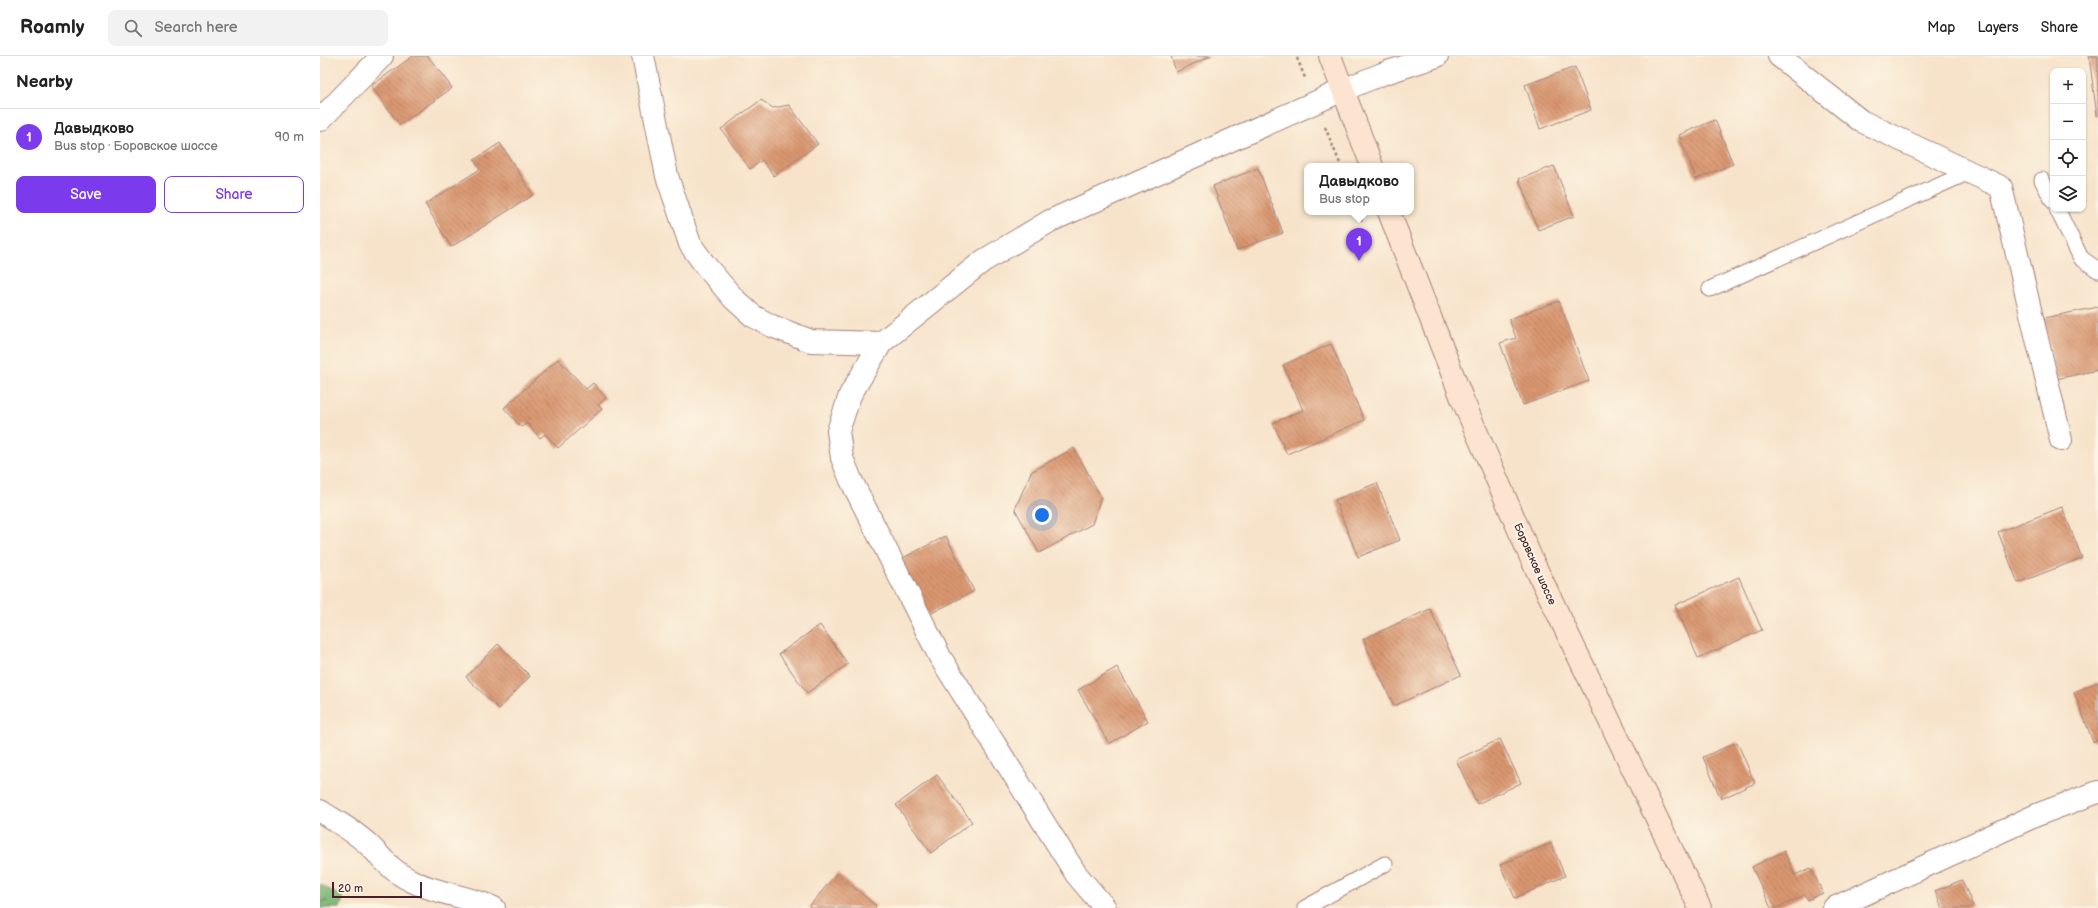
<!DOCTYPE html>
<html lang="en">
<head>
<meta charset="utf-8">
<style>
  :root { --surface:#fff; --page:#f2f2f2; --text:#222; --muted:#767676; --line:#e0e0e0; --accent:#7c3aed }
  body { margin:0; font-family:"Balsamiq Sans",sans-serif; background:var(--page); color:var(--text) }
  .controls { position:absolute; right:12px; top:12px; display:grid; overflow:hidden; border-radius:8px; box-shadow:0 1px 3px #0004 }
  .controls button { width:36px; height:36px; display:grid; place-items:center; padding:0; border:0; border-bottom:1px solid var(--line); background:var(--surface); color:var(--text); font:20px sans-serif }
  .scale { position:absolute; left:12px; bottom:10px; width:90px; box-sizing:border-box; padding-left:4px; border:2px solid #4a1f2b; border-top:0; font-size:11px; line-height:14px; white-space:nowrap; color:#4a1f2b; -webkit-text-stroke:3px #fcf5e5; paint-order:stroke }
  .you { position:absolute; left:722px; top:459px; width:14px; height:14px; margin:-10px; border:3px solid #fff; border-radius:50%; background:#1a73e8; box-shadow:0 0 0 6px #1a73e833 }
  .badge { display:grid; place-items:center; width:26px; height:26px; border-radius:50%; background:var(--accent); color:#fff; font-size:13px; font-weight:700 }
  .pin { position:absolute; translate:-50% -33px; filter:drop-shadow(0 1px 2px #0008) }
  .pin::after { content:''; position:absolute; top:21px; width:14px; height:12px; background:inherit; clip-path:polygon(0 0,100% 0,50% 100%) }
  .popup { position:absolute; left:984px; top:107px; width:110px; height:52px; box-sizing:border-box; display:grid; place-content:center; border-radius:8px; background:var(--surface); filter:drop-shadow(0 1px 3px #0005); font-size:13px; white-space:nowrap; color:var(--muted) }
  .popup b { font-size:15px; color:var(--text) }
  .popup::after { content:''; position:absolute; left:50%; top:100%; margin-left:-8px; border:8px solid transparent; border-top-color:var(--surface) }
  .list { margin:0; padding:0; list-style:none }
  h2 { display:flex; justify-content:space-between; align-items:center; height:52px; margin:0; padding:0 16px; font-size:17px }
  h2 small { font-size:13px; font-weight:400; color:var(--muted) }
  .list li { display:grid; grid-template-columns:26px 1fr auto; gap:12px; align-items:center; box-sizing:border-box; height:56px; padding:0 16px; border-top:1px solid var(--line) }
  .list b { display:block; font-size:15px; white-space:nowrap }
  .list p { margin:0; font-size:13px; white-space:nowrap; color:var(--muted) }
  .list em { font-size:13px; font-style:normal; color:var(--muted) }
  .actions { display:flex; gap:8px; padding:12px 16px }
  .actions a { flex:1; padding:9px 0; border:1px solid var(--accent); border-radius:8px; text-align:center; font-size:14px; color:var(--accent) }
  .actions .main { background:var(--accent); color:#fff }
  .icon { flex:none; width:22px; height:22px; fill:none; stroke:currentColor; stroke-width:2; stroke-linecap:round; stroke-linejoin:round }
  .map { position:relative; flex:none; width:1778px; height:852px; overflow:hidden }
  header { display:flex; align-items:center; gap:24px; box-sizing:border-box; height:56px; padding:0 20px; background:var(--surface); border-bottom:1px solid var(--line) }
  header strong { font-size:19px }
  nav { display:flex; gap:22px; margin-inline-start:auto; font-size:14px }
  .search { width:280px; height:36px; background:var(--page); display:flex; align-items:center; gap:10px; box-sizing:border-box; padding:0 14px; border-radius:8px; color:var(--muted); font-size:15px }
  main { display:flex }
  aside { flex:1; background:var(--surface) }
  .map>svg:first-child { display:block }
</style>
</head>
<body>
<header>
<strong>Roamly</strong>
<div class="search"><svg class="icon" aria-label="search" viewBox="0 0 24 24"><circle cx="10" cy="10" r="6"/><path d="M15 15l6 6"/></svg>Search here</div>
<nav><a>Map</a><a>Layers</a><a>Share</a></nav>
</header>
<main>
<aside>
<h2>Nearby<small></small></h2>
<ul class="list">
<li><span class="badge">1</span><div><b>Давыдково</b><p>Bus stop · Боровское шоссе</p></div><em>90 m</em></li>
</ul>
<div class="actions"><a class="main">Save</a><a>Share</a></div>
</aside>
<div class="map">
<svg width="1778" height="852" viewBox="0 0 1778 852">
  <defs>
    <pattern id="forest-firs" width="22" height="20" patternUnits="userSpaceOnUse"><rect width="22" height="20" fill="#7fb978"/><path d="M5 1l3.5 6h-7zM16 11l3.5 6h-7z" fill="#6a9663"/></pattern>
    <pattern id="building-back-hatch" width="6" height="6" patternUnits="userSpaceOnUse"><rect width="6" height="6" fill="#d9966f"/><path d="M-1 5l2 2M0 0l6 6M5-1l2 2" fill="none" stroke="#b27a5b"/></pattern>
  </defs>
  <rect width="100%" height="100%" fill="#fcf5e5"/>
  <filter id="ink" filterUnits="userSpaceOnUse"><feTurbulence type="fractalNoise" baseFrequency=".025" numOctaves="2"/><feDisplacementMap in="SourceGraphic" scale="8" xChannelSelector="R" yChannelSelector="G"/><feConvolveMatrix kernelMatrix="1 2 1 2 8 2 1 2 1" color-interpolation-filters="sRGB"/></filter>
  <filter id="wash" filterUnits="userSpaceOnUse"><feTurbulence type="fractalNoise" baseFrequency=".012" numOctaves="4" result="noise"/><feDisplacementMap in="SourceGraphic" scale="16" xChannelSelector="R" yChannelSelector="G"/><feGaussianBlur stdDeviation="0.9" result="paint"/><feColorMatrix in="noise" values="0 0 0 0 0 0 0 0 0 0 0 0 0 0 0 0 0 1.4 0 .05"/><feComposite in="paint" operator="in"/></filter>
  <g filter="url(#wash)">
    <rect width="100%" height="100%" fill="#f7e3ca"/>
    <path fill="url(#forest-firs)" stroke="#646c52" d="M0 828 23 842 20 852H0Z"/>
    <g id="blocks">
      <path fill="url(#building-back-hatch)" d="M93 0H108L132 32 80 69 51 30Z
        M851 0H891L856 16Z
        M1769 0H1778V60H1777Z
        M1255 11 1271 54 1220 73 1205 29Z
        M441 44 453 52 469 49 498 88 454 120 442 104 430 113 401 73Z
        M1395 64 1413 108 1376 123 1359 79Z
        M180 87 213 139 131 191 105 148 160 113 154 104Z
        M1234 110 1254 160 1218 174 1199 123Z
        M938 112 963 177 917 194 893 130Z
        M1239 245 1269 325 1203 349 1180 287 1196 282 1189 263Z
        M1778 251V314L1736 323 1724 262Z
        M1011 288 1044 364 967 398 953 367 983 354 963 309Z
        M238 303 266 333 273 327 286 342 278 349 282 353 238 392 225 378 220 382 207 367 201 371 184 352Z
        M754 392 781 441 772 468 719 497 695 453 711 416Z
        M1057 427 1080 484 1038 501 1015 444Z
        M1742 451 1762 502 1698 527 1678 476Z
        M626 480 654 535 608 559 579 504Z
        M1419 521 1442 574 1378 602 1355 549Z
        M1110 553 1141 619 1074 650 1043 583Z
        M500 569 528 608 487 637 459 598Z
        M178 588 210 620 179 653 146 621Z
        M797 611 828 665 789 688 758 634Z
        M1778 626V684L1773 686 1754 636Z
        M1180 683 1201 727 1157 748 1136 704Z
        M1417 686 1435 727 1401 743 1383 701Z
        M617 719 652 766 611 797 576 749Z
        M1231 787 1245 820 1195 842 1180 809Z
        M1464 795 1475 819 1491 812 1503 837 1488 844 1485 839 1456 852H1451L1432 811Z
        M517 817 556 850 554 852H488Z
        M1642 824 1653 850 1649 852H1622L1615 835Z"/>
    </g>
  </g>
  <g filter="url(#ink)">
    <use href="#blocks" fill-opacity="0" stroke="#a0817a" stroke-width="1"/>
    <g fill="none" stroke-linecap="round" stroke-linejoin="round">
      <defs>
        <path id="lane" d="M1722 124 1733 145
          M1737 153 1761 202 1778 214
          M1390 233 1649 116
          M985 852 1065 808"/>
        <path id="street" d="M323 0 347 120 370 188 385 209 414 243 433 260 452 270 491 285 561 287 663 205 730 165 1023 34 1062 18 1117 0
          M1459 0 1541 65 1681 131 1741 384
          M0 64 62 0
          M561 287 530 339 518 375 522 402 531 424 620 601 756 818 785 852
          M0 755C17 766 36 776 50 790 63 803 73 816 90 824 117 838 147 840 174 852
          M1514 852 1719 758 1778 736"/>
        <path id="secondary" d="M1010 0 1052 110
          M1069 156 1143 345 1212 504 1380 852"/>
      </defs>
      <use href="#lane" stroke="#a0817a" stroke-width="17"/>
      <use href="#street" stroke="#a0817a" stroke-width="24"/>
      <use href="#secondary" stroke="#a0817a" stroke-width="24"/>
      <path stroke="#a0817a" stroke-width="2.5" stroke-dasharray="3 3" stroke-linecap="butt" d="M977 2 985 22
        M1005 71 1021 110
        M1039 156 1042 165"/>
      <use href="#lane" stroke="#fff" stroke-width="15"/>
      <use href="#street" stroke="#fff" stroke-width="22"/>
      <use href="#secondary" stroke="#fde4d0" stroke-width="22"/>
    </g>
  </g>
  <g text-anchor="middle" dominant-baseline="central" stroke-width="4" stroke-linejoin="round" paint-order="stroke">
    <g font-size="11" fill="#4a1f2b" stroke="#fcf5e5">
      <text transform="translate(1215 508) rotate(66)">Боровское шоссе</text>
    </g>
  </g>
</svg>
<div class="controls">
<button>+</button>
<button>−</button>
<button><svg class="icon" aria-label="locate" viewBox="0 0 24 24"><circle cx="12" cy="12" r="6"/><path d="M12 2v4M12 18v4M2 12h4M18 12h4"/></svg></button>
<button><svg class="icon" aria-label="layers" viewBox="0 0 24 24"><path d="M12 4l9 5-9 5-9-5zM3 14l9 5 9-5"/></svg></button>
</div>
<div class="scale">20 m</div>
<div class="you"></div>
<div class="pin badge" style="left:1039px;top:205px">1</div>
<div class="popup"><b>Давыдково</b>Bus stop</div>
</div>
</main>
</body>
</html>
